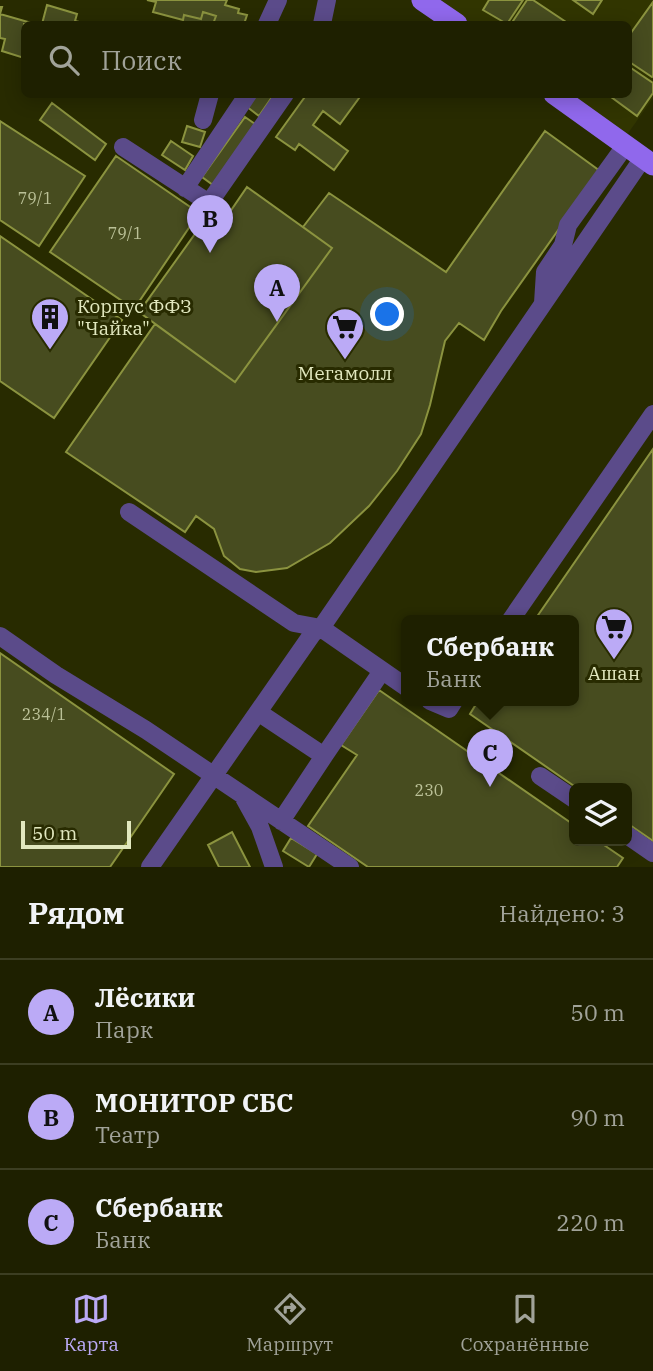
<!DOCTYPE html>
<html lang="ru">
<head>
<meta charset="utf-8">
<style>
  :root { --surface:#1e2000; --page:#26280a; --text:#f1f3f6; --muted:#a1a399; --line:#3c3e22; --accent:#bbaaf6 }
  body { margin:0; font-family:"IBM Plex Serif",serif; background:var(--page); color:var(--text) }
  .controls { position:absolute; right:21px; bottom:21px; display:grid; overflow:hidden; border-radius:10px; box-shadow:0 4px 18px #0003 }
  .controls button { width:63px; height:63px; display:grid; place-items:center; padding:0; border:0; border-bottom:2px solid var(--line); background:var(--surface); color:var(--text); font:35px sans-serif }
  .scale { position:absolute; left:21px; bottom:18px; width:110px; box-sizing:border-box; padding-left:7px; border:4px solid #e2e8bf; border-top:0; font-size:19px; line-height:24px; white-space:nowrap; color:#e2e8bf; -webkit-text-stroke:5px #282b00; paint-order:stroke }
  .you { position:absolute; left:388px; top:315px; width:24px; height:24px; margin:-18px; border:5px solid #fff; border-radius:50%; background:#1a73e8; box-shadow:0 0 0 10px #1a73e833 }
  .badge { display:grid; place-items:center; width:46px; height:46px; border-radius:50%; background:var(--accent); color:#111; font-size:23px; font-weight:700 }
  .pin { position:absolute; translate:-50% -58px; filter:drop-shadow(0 2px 4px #0008) }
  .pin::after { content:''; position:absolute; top:37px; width:24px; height:21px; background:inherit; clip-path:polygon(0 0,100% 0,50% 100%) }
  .popup { position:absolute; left:401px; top:615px; width:178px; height:91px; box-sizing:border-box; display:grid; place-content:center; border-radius:10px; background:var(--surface); filter:drop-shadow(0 2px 5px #0005); font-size:23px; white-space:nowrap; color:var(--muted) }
  .popup b { font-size:26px; color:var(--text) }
  .popup::after { content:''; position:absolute; left:50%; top:100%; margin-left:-14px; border:14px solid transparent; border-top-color:var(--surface) }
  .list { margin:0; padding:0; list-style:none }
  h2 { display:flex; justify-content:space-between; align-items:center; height:91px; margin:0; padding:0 28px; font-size:30px }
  h2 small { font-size:23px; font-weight:400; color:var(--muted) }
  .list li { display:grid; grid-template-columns:46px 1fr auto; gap:21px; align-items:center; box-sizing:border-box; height:105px; padding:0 28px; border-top:2px solid var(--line) }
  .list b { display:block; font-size:26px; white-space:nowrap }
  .list p { margin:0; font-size:23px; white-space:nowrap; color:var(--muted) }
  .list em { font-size:23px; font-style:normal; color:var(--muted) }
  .icon { flex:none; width:38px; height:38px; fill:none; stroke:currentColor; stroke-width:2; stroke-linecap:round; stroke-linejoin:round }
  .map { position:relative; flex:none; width:653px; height:867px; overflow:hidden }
  .search { position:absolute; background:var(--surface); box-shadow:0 4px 18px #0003; left:21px; right:21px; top:21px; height:77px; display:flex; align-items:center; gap:18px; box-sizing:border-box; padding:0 24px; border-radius:10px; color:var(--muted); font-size:26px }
  .sheet { height:406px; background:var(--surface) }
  nav { display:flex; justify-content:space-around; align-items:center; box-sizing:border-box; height:98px; border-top:2px solid var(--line); background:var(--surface); font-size:19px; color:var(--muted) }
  nav a { display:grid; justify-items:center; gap:4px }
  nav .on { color:var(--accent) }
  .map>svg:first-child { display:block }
</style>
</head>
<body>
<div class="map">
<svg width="653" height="867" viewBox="0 0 653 867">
  <rect width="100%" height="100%" fill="#282b00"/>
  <path fill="#313500" d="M436 0H653V98L624 139 564 95 628 94V24H469Z"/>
  <path fill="#474c1f" stroke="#8b933f" stroke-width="2" d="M147 0H227L225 5 239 9 238 13 247 15 244 24H213L216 16 203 12 201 19 184 15 183 20 153 12 156 2Z
    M489 0H523L507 24 483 10Z
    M527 0H533L569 24H511Z
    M573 0H602L593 14Z
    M653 2V76L652 77 628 61V37Z
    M47 5 77 14 75 21 88 24H42Z
    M0 7H2L0 14 35 24H24V58L2 51 5 39 0 38Z
    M203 12 216 16 213 24H182L184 15 201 19Z
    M628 66 653 83V93L637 116 607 94H628Z
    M254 94H274L259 116 246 106Z
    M307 94H362L340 124 323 111 313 125 348 151 334 170 299 144 295 150 276 137Z
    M52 103 106 144 95 160 40 120Z
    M245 117 255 124 213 185 202 177Z
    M0 121 85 176 39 246 0 220Z
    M187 126 205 132 200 147 182 142Z
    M545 131 600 171 501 311 484 340 459 323 445 341 430 405 421 434 397 471 369 506 330 543 287 568 256 572 240 569 224 556 214 529 196 516 185 532 66 452 155 324 235 382 332 248 303 227 329 193 446 272Z
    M171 141 193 156 185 170 162 155Z
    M116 156 199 213 134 309 50 252Z
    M247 187 332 248 235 382 139 312 210 213 223 222Z
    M0 236 122 320 54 418 0 381Z
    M653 449V841L627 823V788H577L470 714 478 701H574V621H534Z
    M0 653 174 774 110 867H0Z
    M379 690 574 825V841H598L623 858 617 867H368L308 826 357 755 341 745Z
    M232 832 250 867H219L208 845Z
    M291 838 317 854 309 867 283 851Z"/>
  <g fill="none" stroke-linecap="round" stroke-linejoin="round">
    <path stroke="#5b4b8a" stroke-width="18" d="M267 24 278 0
      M322 24 327 0
      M203 120 210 94
      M123 147 209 203 285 94
      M185 188 248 94
      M543 303 545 272 563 245 568 225 625 146
      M129 512 294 623 321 628 406 687
      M510 621 653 414
      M0 636 56 675 146 730 350 867
      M430 701 449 709 454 701
      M258 712 324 756 382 671
      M540 776 574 799
      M244 798 260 827 274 867
      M281 821 324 756
      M627 835 653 853
      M150 867 313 633 321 628 643 158"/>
    <path stroke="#9068ec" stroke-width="21" d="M422 0 457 24
      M554 94 653 165"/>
  </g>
  <defs>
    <symbol id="building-pin" viewBox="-11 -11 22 30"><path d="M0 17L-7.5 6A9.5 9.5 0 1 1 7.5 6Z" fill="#bbaaf6" stroke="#282b00"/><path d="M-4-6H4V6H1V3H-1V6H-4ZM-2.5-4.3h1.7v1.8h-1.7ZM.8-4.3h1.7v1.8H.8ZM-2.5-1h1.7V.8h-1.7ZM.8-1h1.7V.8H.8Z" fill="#111"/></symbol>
    <symbol id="supermarket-pin" viewBox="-11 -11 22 30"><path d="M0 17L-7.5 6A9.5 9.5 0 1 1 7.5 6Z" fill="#bbaaf6" stroke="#282b00"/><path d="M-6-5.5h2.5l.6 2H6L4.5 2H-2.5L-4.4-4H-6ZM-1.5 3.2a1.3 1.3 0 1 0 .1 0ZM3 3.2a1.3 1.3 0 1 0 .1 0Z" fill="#111"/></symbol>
  </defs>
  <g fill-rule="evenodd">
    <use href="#building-pin" x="28" y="295" width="44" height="60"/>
    <use href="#supermarket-pin" x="323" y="305" width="44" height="60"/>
    <use href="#supermarket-pin" x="592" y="605" width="44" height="60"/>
  </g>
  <g text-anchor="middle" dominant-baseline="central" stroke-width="6" stroke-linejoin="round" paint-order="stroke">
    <g font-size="16" fill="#bbc197">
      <text x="35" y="198">79/1</text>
      <text x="125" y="233">79/1</text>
      <text x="44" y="714">234/1</text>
      <text x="429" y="790">230</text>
    </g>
    <g font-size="19" fill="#e2e8bf" stroke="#282b00">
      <text x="77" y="306" text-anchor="start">Корпус ФФЗ<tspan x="77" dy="22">"Чайка"</tspan></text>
      <text x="345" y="373">Мегамолл</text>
      <text x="614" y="673">Ашан</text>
    </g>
  </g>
</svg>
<div class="controls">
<button><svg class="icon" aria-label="layers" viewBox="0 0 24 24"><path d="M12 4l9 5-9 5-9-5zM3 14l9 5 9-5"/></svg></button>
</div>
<div class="scale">50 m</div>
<div class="you"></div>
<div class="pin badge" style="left:277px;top:322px">A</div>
<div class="pin badge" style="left:210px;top:253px">B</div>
<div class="pin badge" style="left:490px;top:787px">C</div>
<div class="popup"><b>Сбербанк</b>Банк</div>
<div class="search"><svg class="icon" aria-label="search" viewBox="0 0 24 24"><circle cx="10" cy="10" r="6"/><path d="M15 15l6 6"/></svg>Поиск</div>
</div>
<section class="sheet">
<h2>Рядом<small>Найдено: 3</small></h2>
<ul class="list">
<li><span class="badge">A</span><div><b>Лёсики</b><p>Парк</p></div><em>50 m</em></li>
<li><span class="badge">B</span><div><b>МОНИТОР СБС</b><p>Театр</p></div><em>90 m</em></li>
<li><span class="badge">C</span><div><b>Сбербанк</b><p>Банк</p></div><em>220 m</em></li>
</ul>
</section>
<nav>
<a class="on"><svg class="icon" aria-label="map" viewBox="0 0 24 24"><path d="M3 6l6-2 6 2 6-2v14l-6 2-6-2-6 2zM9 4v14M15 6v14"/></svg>Карта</a>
<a><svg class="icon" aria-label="directions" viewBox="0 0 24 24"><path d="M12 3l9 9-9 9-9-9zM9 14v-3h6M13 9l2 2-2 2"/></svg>Маршрут</a>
<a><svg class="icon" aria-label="saved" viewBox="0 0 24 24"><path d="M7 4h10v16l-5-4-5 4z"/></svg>Сохранённые</a>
</nav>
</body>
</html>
